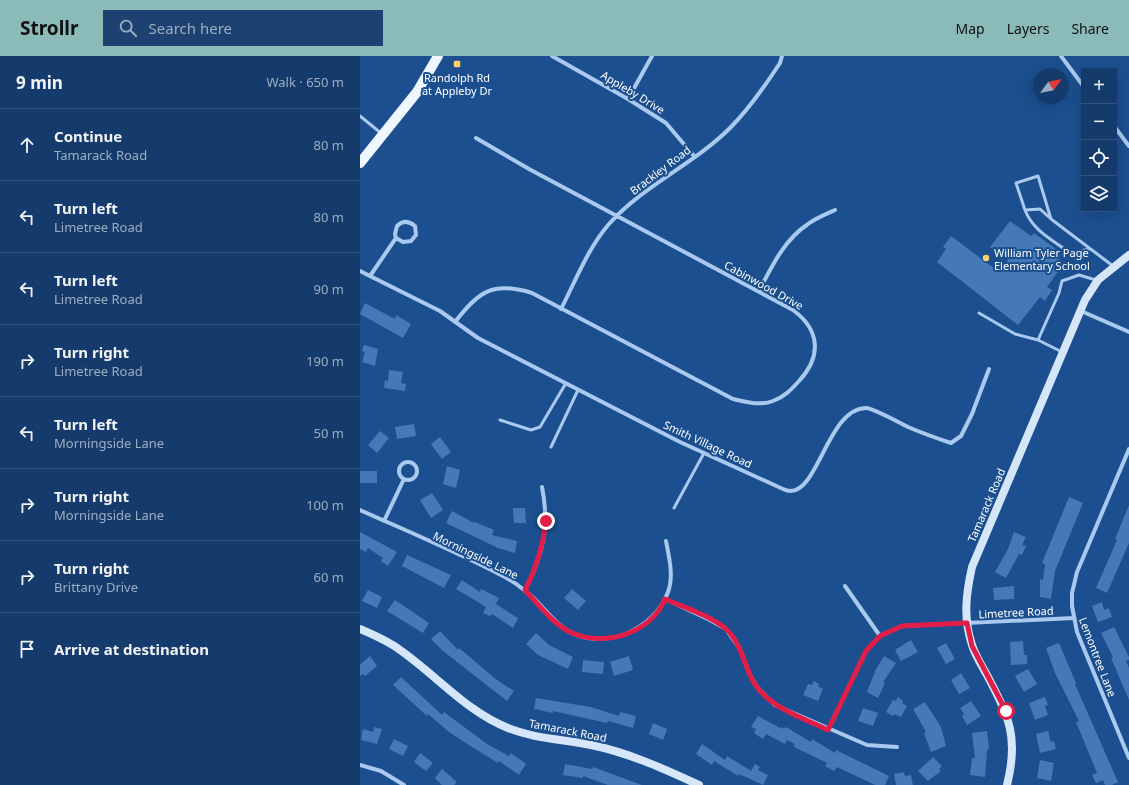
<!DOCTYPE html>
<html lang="en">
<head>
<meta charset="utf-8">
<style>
  :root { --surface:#143b6b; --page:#1d4271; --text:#f1f3f6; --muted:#9dadc1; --line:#33557e; --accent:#8bbbb9 }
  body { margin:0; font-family:"Noto Sans",sans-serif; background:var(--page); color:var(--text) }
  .controls { position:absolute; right:12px; top:12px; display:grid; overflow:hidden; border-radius:0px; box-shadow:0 4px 16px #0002 }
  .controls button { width:36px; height:36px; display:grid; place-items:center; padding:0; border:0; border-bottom:1px solid var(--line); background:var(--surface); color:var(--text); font:20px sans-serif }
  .compass { position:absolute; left:673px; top:12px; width:36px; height:36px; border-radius:50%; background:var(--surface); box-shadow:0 4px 16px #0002; rotate:57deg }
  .stop { position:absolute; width:12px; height:12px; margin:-9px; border:3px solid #e11d48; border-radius:50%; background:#fff }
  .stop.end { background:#e11d48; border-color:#fff; box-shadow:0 1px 4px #0008 }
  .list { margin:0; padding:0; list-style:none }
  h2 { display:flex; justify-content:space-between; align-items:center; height:52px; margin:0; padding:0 16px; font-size:17px }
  h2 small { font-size:13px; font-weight:400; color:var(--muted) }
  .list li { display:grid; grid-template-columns:26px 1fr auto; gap:12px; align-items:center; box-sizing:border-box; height:72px; padding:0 16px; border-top:1px solid var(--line) }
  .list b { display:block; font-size:15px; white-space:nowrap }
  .list p { margin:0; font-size:13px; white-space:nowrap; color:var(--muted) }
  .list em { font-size:13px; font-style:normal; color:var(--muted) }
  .icon { flex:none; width:22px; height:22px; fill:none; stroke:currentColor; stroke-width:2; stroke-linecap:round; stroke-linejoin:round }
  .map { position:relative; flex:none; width:769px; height:729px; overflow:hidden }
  header { display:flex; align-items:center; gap:24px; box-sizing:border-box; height:56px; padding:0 20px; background:var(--accent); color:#111 }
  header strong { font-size:19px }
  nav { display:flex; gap:22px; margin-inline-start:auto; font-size:14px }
  .search { width:280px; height:36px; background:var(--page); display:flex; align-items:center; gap:10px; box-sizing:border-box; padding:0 14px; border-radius:0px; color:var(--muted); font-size:15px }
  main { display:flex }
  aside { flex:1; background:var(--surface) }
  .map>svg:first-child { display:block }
</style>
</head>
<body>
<header>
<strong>Strollr</strong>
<div class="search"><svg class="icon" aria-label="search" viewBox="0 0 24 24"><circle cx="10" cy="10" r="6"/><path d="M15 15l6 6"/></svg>Search here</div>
<nav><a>Map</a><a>Layers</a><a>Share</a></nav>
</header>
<main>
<aside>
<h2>9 min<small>Walk · 650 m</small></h2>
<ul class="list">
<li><svg class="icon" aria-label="ahead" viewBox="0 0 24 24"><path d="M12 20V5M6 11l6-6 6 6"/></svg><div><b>Continue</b><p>Tamarack Road</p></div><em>80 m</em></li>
<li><svg class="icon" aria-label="left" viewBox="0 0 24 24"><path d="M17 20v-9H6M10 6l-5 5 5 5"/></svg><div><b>Turn left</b><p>Limetree Road</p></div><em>80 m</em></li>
<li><svg class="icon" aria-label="left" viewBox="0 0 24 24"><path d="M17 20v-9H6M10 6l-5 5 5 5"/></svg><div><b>Turn left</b><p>Limetree Road</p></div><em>90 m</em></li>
<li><svg class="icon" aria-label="right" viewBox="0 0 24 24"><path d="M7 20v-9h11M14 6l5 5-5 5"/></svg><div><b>Turn right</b><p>Limetree Road</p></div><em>190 m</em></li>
<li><svg class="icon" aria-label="left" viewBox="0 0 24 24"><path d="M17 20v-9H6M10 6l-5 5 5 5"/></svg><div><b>Turn left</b><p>Morningside Lane</p></div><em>50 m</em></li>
<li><svg class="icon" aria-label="right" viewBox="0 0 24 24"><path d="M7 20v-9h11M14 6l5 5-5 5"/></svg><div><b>Turn right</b><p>Morningside Lane</p></div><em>100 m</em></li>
<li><svg class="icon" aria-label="right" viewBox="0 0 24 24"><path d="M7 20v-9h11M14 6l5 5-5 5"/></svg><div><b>Turn right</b><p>Brittany Drive</p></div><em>60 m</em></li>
<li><svg class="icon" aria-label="arrive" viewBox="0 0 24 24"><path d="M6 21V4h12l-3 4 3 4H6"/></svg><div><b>Arrive at destination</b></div></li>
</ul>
</aside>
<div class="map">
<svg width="769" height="729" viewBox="0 0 769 729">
  <rect width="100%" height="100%" fill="#1b4f8f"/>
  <path fill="#4478b7" d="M650 165 671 180 674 177 696 193 693 197 700 202 696 206 702 210 687 231 692 234 685 245 680 241 658 269 577 206 586 193 583 191 591 180 639 216 648 204 630 191Z
    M5 247 35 263 36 259 51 268 43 282 0 258Z
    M4 289 18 293 15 310 2 306 5 296 2 295Z
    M29 314 43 316 41 327 46 328 45 335 24 332 25 324 28 325Z
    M54 368 56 380 37 383 35 371Z
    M20 375 29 382 17 397 8 389Z
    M80 381 91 396 82 403 71 388Z
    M87 410 100 414 96 432 83 428Z
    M0 415H17V427H0Z
    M72 437 83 454 71 462 60 444Z
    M709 441 723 447 695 515 691 543 680 541V523L683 524 685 508 682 507Z
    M769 449V487L747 537 736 532 757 484 755 483Z
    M153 452H165L166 467H154Z
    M92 455 114 467 115 466 134 474 132 479 157 485 155 497 138 492 86 467Z
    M0 476 37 496 28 510 21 505 23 502 8 492 6 496 0 493Z
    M654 476 666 481 662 489 666 490 662 499 659 498 646 522 635 516 648 493Z
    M47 499 91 519 84 532 42 510Z
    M102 524 120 536 121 533 139 542 136 548 158 562 153 572 132 558 130 560 123 557 126 551 96 533Z
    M654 530V543L634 544 633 532Z
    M212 533 226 545 218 554 204 542Z
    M8 534 22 541 17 552 2 545Z
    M35 544 69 567 63 577 27 555Z
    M742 546 744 554 749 552 752 561 738 566 732 550Z
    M754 571 769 601V604L766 605 769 612V644L751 602 753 601 741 577Z
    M80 575 98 594 99 592 137 624 154 635 147 645 83 595 71 583Z
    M176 577 189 589 213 601 208 613 178 599 166 588Z
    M551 584 558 596 541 605 535 594Z
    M663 585 664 599H667V608L651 609 650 586Z
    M586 587 595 603 586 608 577 592Z
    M699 587 716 627 715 628 758 726 752 729H745L743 724 736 727 732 719 737 717 716 666 719 665 695 617 686 592Z
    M10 600 17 610 5 620 3 618 0 620V609Z
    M269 600 273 614 254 620 250 606Z
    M524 600 536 607 523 626 525 627 518 642 507 636 516 613Z
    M223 604 244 606 243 618 222 616Z
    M668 613 677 628 664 636 655 620Z
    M601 617 610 632 599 638 591 624Z
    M41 621 82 659 84 656 127 688 149 700 151 697 166 708 159 719 139 705 138 707 112 691 89 676 68 658 67 660 33 629Z
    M454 625 459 628 458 630 463 633 458 645 443 639 448 628 452 629Z
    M538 641 543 645 542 647 547 650 541 661 534 658 533 660 526 656 533 644 536 645Z
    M685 641 688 649 685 650 688 659 675 664 669 647Z
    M176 642 231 651 259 660 260 656 276 660 273 672 248 665 247 667 193 655V657L174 653Z
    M611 645 621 660 607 669 602 660 604 658 600 652Z
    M565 646 581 671 586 690 571 696 564 677 566 676 553 653Z
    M503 652 518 657 513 670 498 665Z
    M398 660 420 672 421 671 424 673 426 671 451 686 452 683 475 697 476 694 529 720 525 729H515L477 711 474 715 465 710 467 707 434 691 435 688 427 684 425 688 406 678 403 683 394 677 396 673 391 671Z
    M293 667 307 673 303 684 289 678Z
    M14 671 22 673 17 688 1 684 3 673 13 676Z
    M627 675 629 693 627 694 625 721 610 719 612 702H615L612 677Z
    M688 675 691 686 694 685 696 693 680 697 676 678Z
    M34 683 48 690 43 700 29 693Z
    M342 688 365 704 367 700 391 715 395 708 400 711 398 714 408 719 403 729 379 718 378 720 354 705 352 709 336 698Z
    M60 697 73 707 66 715 54 706Z
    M573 701 582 710 579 713 581 715 568 725 558 715Z
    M680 704 694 707 691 725 677 722Z
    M205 708 232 713 233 711 282 729H248L223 720V722L203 719Z
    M82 713 97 726 94 729H82L75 722Z
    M544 716 545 720 551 719 553 729H536L534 718Z"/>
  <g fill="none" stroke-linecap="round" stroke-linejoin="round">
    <path stroke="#a9c9ee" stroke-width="3" d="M0 60 22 78
      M665 154C673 175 693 184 710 197L730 193
      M691 163 678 120 656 127 665 154 680 153 691 163 753 210
      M619 257 655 278 678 284 702 296
      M678 284 699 237 702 225 719 219 736 224
      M140 364 171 374 180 371 206 327
      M191 391 218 334
      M314 452 344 397"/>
    <path stroke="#a9c9ee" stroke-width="4" d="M192 0 268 43 306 67 334 100
      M701 0 724 31
      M268 43 292 0
      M754 70 769 90
      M0 215 80 255 118 282 320 386 423 433C425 434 429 435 431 435 458 435 469 352 506 352 513 352 540 367 548 371 562 377 576 382 591 387L601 380 612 358 629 313
      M10 220 36 182 35 178 37 170C43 164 49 165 55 170L56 179 51 185 43 186 36 182
      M399 235C412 210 424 184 448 168 456 162 466 158 475 154
      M201 253C216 224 228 192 249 168 284 129 334 108 370 72 390 52 405 30 420 7L422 0
      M721 255 769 276
      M95 266C119 235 133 225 172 237L373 343C386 346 400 350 413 345 424 341 431 334 439 325 462 300 460 274 433 254L169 113 116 82
      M769 393 717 516 712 537V550L717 576 769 702
      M39 415a9 9 0 1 1 18 0a9 9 0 1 1-18 0Z
      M0 454C47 475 95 495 141 519 149 523 157 528 164 534 181 546 190 564 208 575 245 596 295 573 308 536 314 520 309 501 306 485
      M24 465 44 423
      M485 530 520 580
      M165 534C183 499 190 470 182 431
      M305 543 350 564 366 573 380 593 390 619 397 631 415 649 507 689 537 691
      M468 674 506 595 520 580 542 570 714 562
      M0 709 21 715 44 729"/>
    <path stroke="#d6e6fa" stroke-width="8" d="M0 573C14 579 28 585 40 594 76 619 107 656 148 672 175 683 203 683 231 689 270 697 304 713 339 729
      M647 729C659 681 649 661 627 619 622 610 615 599 612 589 603 562 606 538 612 511L725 244 738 224 769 199"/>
    <path stroke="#f0f6ff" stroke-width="10" d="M0 107 57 36 78 0"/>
  </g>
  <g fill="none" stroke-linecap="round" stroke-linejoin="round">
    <path stroke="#e11d48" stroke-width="5" d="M186 465C183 490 177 511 165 534 179 549 192 567 210 576 244 592 290 578 305 543 323 551 351 560 366 573 379 585 383 603 390 619 403 650 439 660 468 674L506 595 520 580 542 570 607 567 612 590 646 655"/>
  </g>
  <g fill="#ffd166" stroke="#1b4f8f" stroke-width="1.5">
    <rect x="93" y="4" width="8" height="8" rx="2"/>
    <circle cx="626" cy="202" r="4"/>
  </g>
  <g text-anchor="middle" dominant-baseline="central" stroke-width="4" stroke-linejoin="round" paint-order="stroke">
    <g font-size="11" fill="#fff" stroke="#1b4f8f">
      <text x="97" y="21">Randolph Rd<tspan x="97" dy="13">at Appleby Dr</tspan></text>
      <text x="634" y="196" text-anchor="start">William Tyler Page<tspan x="634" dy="13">Elementary School</tspan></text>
    </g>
    <g font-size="11" fill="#fff" stroke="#1b4f8f">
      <text transform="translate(273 36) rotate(31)">Appleby Drive</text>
      <text transform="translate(300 114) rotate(-37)">Brackley Road</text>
      <text transform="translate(404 229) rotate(29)">Cabinwood Drive</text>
      <text transform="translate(348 388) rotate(25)">Smith Village Road</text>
      <text transform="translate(626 449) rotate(-67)">Tamarack Road</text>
      <text transform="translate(116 499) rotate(26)">Morningside Lane</text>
      <text transform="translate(656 556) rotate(-3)">Limetree Road</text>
      <text transform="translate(738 601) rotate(69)">Lemontree Lane</text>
      <text transform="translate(208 674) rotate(11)">Tamarack Road</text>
    </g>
  </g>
</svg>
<div class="controls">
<button>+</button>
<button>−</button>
<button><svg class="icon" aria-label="locate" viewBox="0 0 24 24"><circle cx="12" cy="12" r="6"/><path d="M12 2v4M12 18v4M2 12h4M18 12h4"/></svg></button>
<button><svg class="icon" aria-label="layers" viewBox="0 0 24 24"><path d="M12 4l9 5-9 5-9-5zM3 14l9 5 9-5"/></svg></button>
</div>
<svg class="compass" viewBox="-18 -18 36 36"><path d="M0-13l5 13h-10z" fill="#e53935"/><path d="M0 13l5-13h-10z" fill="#9dadc1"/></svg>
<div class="stop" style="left:646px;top:655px"></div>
<div class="stop end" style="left:186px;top:465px"></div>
</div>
</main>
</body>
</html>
